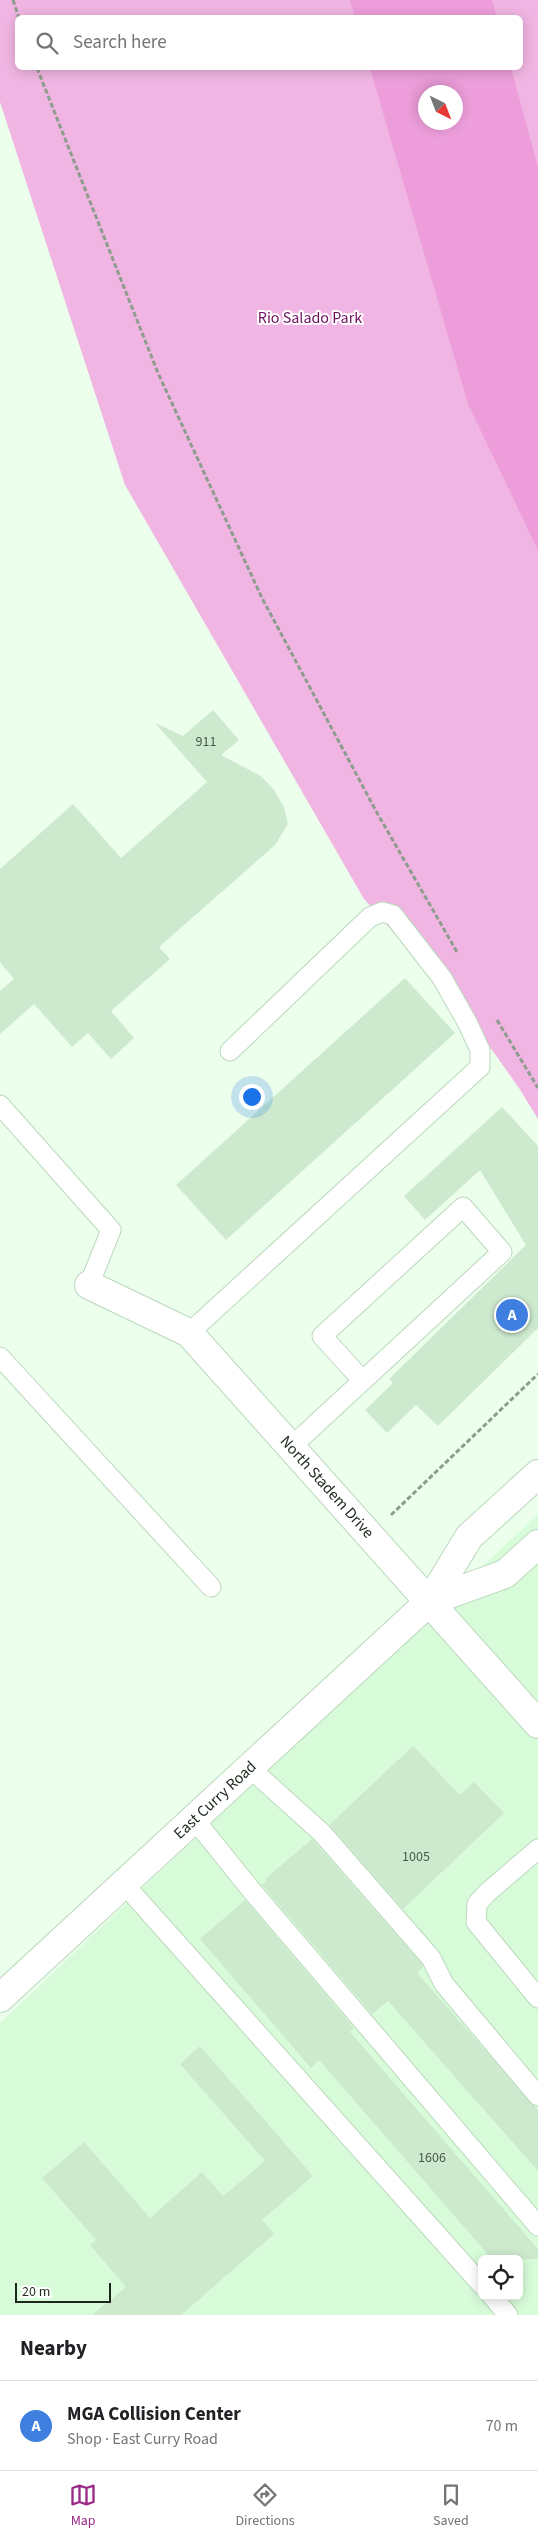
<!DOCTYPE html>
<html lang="en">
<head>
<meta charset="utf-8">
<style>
  :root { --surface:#fff; --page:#f2f2f2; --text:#202124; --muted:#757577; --line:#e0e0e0; --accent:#9a2987 }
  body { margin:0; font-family:"Source Sans 3",sans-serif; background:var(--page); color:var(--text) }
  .controls { position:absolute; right:15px; bottom:15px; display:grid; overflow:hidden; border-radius:8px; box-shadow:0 2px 12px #0003 }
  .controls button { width:45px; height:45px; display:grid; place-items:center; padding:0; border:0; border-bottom:1px solid var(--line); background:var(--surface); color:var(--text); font:25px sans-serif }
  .compass { position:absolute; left:418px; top:85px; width:45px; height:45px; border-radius:50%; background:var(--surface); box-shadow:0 2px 12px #0003; rotate:138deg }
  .scale { position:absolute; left:15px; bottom:12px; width:96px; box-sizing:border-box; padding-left:5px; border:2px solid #1d281d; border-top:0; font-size:14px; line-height:18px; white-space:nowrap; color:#1d281d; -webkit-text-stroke:4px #fff; paint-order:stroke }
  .you { position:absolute; left:251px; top:1096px; width:18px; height:18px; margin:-12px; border:4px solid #fff; border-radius:50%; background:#1a73e8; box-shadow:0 0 0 8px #1a73e833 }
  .badge { display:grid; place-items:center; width:32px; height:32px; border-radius:50%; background:var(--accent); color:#fff; font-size:16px; font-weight:700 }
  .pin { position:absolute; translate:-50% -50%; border:2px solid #fff; box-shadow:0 1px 5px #0006 }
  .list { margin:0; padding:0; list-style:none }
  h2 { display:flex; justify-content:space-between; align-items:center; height:65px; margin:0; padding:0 20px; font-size:21px }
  h2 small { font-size:16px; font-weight:400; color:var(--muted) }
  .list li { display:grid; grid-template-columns:32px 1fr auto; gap:15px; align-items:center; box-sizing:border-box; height:90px; padding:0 20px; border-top:1px solid var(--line) }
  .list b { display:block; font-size:19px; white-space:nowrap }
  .list p { margin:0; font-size:16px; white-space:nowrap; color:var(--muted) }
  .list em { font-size:16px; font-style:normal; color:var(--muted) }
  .icon { flex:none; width:28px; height:28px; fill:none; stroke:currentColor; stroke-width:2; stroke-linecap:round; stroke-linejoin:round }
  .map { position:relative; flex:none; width:538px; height:2315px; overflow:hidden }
  .search { position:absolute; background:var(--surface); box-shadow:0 2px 12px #0003; left:15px; right:15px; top:15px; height:55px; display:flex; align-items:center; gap:12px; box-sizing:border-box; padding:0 18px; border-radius:8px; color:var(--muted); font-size:19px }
  .sheet { height:155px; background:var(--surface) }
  nav { display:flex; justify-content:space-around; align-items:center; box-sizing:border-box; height:70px; border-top:1px solid var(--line); background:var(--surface); font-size:14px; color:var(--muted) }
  nav a { display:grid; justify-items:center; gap:2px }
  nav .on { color:var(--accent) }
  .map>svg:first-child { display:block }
</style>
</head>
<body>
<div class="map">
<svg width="538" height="2315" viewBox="0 0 538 2315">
  <rect width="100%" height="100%" fill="#ecfeec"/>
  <path fill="#d8fcd9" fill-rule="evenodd" d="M538 1514V2315H0V2023ZM482 2259H519V2296H482Z"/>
  <path fill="#f0b5e2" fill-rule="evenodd" d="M0 0H538V1119L519 1088 470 1019 364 899 125 485 0 102ZM18 18H520V68H18ZM426 92H456V122H426Z"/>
  <path fill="#ec9dda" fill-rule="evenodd" d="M350 0H492L497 17H355Z
    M370 68H511L538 167V550L468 404ZM426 92H456V122H426Z"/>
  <path fill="#cdeace" d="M213 710 239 740 221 755 261 776 274 790 284 807 288 824 275 845 159 947 170 959 111 1011 134 1038 111 1059 88 1033 72 1047 34 1004 0 1034V991L14 979 0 962V869L73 804 121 858 207 782 155 723 183 736Z
    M405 978 455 1033 226 1240 176 1185Z
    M502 1107 538 1146V1328L438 1426 416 1405 387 1433 365 1410 393 1383 389 1379 526 1245 480 1170 425 1220 404 1196Z
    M413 1746 460 1795 474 1782 504 1813 403 1909 329 1825Z
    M312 1839 422 1964 423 1967 417 1973 538 2110V2171L388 2001 372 2014 262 1885 266 1881 265 1879Z
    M245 1900 354 2028 350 2032 538 2249V2259H492L319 2060 311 2068 200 1939Z
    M200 2046 313 2176 262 2220 274 2234 181 2315H92L126 2287 90 2245 96 2240 42 2178 84 2142 150 2218 202 2172 223 2196 265 2161 180 2064Z"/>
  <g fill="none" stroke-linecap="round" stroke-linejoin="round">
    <defs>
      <path id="service" d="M0 1105 111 1230 89 1285
        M189 1333 480 1067V1050L467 1022 442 978 393 915 382 912 370 917 230 1051
        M0 1357 211 1587
        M291 1447 502 1252 463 1207 322 1336 363 1381
        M250 1768 322 1833 431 1958 444 1984 538 2096
        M194 1819 252 1891 538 2226
        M538 1849 487 1893 477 1904 476 1922 538 1998
        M124 1884 482 2285
        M492 2296 508 2315"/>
      <path id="minor" d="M89 1285 189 1333 538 1724"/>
      <path id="primary" d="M430 1601 505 1574 538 1544
        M0 1998 430 1601 469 1537 538 1474"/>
    </defs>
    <use href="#service" stroke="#bbd8bc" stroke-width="21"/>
    <use href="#minor" stroke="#bbd8bc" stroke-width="30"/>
    <use href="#primary" stroke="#bbd8bc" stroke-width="30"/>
    <path stroke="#8e9c8e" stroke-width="3" stroke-dasharray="5 2.5" stroke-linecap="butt" d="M13 0 19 18
      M37 68 158 373 262 598 376 811 457 952
      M497 1020 538 1088
      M391 1515 538 1374"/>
    <use href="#service" stroke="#fff" stroke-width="19"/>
    <use href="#minor" stroke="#fff" stroke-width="28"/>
    <use href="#primary" stroke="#fff" stroke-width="28"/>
  </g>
  <g text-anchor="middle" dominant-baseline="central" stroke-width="4" stroke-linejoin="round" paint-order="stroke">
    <g font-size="14" fill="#495849">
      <text x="206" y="742">911</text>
      <text x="416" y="1857">1005</text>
      <text x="432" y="2158">1606</text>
    </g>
    <g font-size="16" fill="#6d105f" stroke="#fff">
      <text x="310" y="318">Rio Salado Park</text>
    </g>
    <g font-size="16" fill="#1d281d" stroke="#fff">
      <text transform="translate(327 1487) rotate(48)">North Stadem Drive</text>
      <text transform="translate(215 1800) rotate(-43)">East Curry Road</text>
    </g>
  </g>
</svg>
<div class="controls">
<button><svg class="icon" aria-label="locate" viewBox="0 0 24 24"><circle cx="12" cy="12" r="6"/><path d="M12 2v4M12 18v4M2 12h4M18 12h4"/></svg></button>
</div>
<svg class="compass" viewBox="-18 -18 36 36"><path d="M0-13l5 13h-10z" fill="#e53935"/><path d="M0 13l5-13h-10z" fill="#757577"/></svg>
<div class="scale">20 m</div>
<div class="you"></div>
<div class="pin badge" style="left:512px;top:1315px;background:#3f7fe0">A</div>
<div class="search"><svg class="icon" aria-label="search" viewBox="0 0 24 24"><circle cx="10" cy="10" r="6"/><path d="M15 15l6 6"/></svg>Search here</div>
</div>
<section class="sheet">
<h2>Nearby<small></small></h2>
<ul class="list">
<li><span class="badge" style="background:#3f7fe0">A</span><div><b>MGA Collision Center</b><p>Shop · East Curry Road</p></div><em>70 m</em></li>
</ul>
</section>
<nav>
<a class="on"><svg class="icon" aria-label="map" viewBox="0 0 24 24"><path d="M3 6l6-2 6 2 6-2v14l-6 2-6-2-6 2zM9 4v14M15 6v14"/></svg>Map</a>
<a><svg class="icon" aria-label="directions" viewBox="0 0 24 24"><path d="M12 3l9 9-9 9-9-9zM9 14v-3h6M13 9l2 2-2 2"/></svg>Directions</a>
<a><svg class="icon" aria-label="saved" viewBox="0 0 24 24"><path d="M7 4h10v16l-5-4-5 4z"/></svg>Saved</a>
</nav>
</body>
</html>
